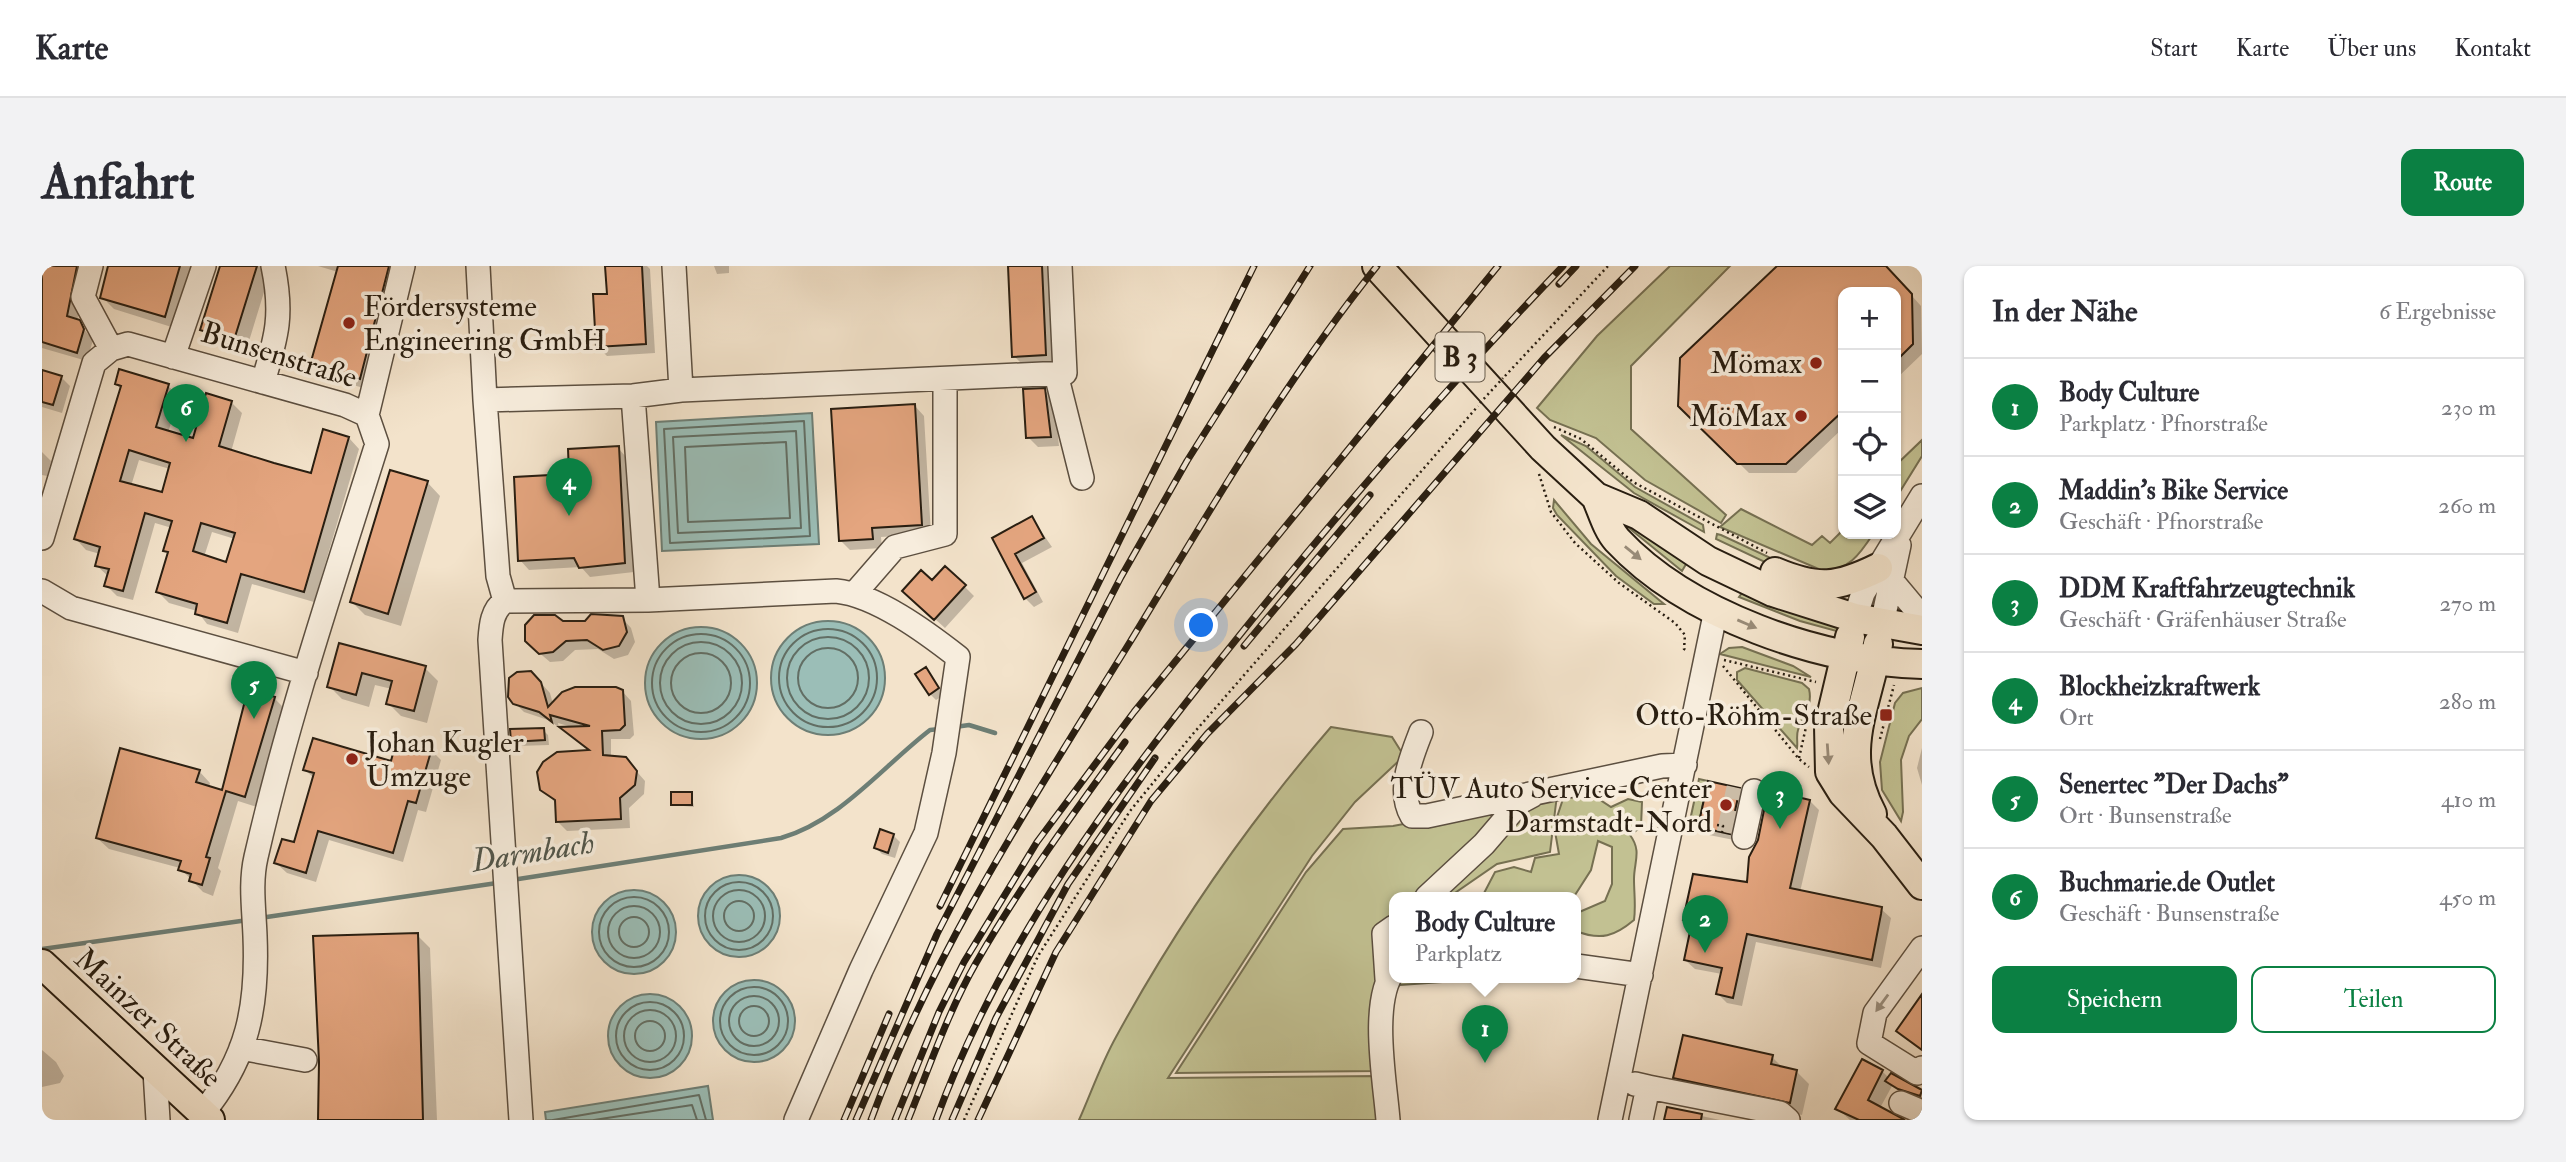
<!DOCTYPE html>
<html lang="de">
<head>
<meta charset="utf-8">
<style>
  :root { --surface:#fff; --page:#f2f2f3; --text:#2b2b33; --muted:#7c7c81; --line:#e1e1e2; --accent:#0b8043 }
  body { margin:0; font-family:"IM FELL Double Pica",serif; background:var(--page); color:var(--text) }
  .controls { position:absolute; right:21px; top:21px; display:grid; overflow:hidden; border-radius:14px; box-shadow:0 2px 5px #0004 }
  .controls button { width:63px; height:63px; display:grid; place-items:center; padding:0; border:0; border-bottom:2px solid var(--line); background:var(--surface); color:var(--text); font:35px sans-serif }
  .you { position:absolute; left:1160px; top:360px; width:24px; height:24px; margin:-18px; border:5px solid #fff; border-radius:50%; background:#1a73e8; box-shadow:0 0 0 10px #1a73e833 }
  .badge { display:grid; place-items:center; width:46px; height:46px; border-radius:50%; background:var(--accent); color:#fff; font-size:23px; font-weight:700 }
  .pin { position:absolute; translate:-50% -58px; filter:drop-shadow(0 2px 4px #0008) }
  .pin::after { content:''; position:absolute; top:37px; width:24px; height:21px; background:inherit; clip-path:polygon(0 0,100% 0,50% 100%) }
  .popup { position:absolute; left:1347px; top:626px; width:192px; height:91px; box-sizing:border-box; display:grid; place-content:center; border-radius:14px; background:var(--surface); filter:drop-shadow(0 2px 5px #0005); font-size:23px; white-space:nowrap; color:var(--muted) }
  .popup b { font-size:26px; color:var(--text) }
  .popup::after { content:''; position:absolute; left:50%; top:100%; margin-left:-14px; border:14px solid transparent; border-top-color:var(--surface) }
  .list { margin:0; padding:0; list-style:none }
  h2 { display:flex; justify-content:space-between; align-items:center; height:91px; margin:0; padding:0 28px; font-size:30px }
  h2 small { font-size:23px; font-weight:400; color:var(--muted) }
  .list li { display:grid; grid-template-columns:46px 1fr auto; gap:21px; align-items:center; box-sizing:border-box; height:98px; padding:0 28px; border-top:2px solid var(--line) }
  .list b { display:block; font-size:26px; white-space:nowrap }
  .list p { margin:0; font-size:23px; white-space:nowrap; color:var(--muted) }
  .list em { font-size:23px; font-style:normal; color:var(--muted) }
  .actions { display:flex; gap:14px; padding:21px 28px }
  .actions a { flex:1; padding:16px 0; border:2px solid var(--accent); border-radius:14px; text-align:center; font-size:24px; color:var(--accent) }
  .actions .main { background:var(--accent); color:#fff }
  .icon { flex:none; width:38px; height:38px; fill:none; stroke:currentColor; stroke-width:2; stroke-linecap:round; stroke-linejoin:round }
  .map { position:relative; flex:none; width:1880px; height:854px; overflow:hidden; border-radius:14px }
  header { display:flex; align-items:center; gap:42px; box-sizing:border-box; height:98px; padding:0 35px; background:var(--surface); border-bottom:2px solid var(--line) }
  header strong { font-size:33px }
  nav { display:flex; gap:38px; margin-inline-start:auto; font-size:24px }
  .intro { display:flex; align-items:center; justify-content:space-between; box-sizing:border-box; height:168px; padding:0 42px }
  h1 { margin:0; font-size:49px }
  .button { padding:18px 32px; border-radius:14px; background:var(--accent); color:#fff; font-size:24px; font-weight:700 }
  main { display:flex; gap:42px; padding:0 42px }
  aside { flex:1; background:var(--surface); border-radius:14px; box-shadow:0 2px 5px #0004 }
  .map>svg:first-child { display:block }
</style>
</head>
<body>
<header>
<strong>Karte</strong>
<nav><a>Start</a><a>Karte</a><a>Über uns</a><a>Kontakt</a></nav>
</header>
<div class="intro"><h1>Anfahrt</h1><a class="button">Route</a></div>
<main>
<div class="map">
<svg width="1880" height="854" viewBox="0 0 1880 854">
  <rect width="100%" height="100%" fill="#f3e3cb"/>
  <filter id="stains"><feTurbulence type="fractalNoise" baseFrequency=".00286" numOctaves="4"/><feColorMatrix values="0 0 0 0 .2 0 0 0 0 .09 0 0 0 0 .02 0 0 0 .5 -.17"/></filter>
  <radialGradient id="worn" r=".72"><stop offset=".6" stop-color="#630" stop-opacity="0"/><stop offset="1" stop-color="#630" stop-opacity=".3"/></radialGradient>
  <path fill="#c2c192" stroke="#767052" stroke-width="2" d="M1628 0H1688L1589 100V163L1684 249 1679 257 1603 214 1554 172 1508 154 1495 142 1555 70Z
    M1519 169 1544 180 1593 221 1661 259 1662 266 1592 227Z
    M1880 174V190L1854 232V199Z
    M1512 234 1549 278 1622 338H1612L1574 310 1515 249 1511 242Z
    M1699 243 1770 279 1780 270 1788 277 1801 264V268H1831C1818 288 1806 306 1779 304L1678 261Z
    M1580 251 1647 293 1640 305 1582 258Z
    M1675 268 1679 269 1746 300 1740 304 1674 273Z
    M1700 327 1798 359V366L1758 355 1697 331Z
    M1700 381 1751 400 1769 411 1678 388 1687 382Z
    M1703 402 1760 417 1767 423C1771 440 1761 449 1756 464 1754 470 1756 476 1755 482L1695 414V406Z
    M1880 422V453L1867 470 1859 494 1861 546 1859 555 1840 524 1838 496 1853 437 1861 427Z
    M1289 461 1350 471 1362 490 1313 536 1270 590 1126 812 1336 810 1339 854H1037C1049 827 1059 798 1074 771 1134 661 1207 556 1289 461Z
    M1657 513 1666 515 1656 561 1647 559Z
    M1543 524 1569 541 1586 533 1600 536 1599 561 1588 569C1600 585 1592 596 1592 613 1592 627 1594 640 1592 654 1573 670 1559 675 1534 665L1535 647 1563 635 1570 618V581L1556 575 1549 604 1533 629 1440 631 1453 606 1472 601 1489 606 1493 592 1517 588 1512 560 1522 530Z
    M1515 529 1508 586 1455 598 1407 631H1352V711H1398L1402 716 1358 719 1333 736 1336 805 1134 807 1264 606 1301 563 1351 560Z"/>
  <path fill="#9bbeb7" stroke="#6d7e75" stroke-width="2" d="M770 147 777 278 620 285 614 156Z
    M729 412a57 57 0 1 1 114 0a57 57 0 1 1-114 0Z
    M603 417a56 56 0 1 1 112 0a56 56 0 1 1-112 0Z
    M656 650a41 41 0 1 1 82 0a41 41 0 1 1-82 0Z
    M550 666a42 42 0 1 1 84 0a42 42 0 1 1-84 0Z
    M671 755a41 41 0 1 1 82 0a41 41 0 1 1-82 0Z
    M566 770a42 42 0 1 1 84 0a42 42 0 1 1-84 0Z
    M666 820 671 854H504L503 846Z"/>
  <path fill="#0003" fill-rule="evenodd" d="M2 0H49L45 7 35 55 51 74 45 95 0 82Z
    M67 0H155L136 63 72 43 59 30Z
    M180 0H230L204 85 172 76 160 64Z
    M276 0H365L329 124 282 111 270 99 296 6Z
    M565 0H605L608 3 613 87 565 90 555 80 566 29Z
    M672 0H687V7L675 8Z
    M967 0H1010L1015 99 983 101 972 90Z
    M1737 0H1843L1879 40 1880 88 1854 113V26H1801V162L1754 207H1707L1638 139Z
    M0 105 19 111 28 120 20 147 0 141Z
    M74 118 126 120 137 130 126 167 152 174 165 130 190 137 200 147 189 186 270 209 307 172 317 183 272 336 210 318 196 367 165 358 155 345 127 337 116 326 127 289 123 284 130 262 113 257 91 334 75 330 64 319 67 311 55 300 58 288 44 284 34 273 80 124ZM97 194 128 203 121 229 89 220ZM170 266 193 273 185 298 162 291Z
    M1002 124 1012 133 1017 180 996 181 986 171Z
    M873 140 882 150 889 268 839 271 840 282 808 284 798 274Z
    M576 182 585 192 592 306 548 311 539 301 487 304 478 294 529 210Z
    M0 186 9 195 5 210 0 209Z
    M385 216 398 230 359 360 323 349 310 336Z
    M990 252 1010 281 980 297 1001 336 992 341 983 332 952 273Z
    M922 320 932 330 903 362 872 334Z
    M580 352 589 362 593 376 586 389 572 393 556 383 533 384 521 395 508 396 488 379Z
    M298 379 383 402 396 415 385 457 359 450 346 437 350 423 333 419 327 441 300 433 287 420Z
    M884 403 902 429 894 434 888 428Z
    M498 416 508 427 511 438 580 425 589 435 592 469 588 473H569V491L583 492 603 515 602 528 587 542 588 562 525 565 516 556 515 538 501 525 549 486 521 463 533 462 516 457 517 462 509 455 482 446 472 436Z
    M232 432 244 444 215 541 196 535 176 602 179 605 171 630 161 626 138 602 67 583 55 572 157 505 168 517 167 522 181 526Z
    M501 464 506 469 507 479 475 480 470 475Z
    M1880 482V519L1875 502Z
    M389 484 399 494 384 546 376 544 361 596 287 574 274 616 245 607 234 597 253 578 273 513 263 504 350 497Z
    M1697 524 1706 533 1697 575 1667 569 1658 560Z
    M649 527 652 541 631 539Z
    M1768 535 1777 544 1758 626 1839 643 1849 652 1839 702 1714 676 1700 740 1685 737 1676 728 1680 708 1653 703 1643 694 1650 661 1643 653 1706 618Z
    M851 569 858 576 853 592 840 588 834 582Z
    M375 669 388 682 395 854H278Z
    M0 784 14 796 22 810 18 817 0 821Z
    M1730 791 1742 803 1754 805 1767 818 1760 849 1646 824 1633 811Z
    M1840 805 1847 812 1849 809 1880 826V834L1850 820 1838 842 1861 854H1808L1795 842Z
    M1627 843 1678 854H1624Z"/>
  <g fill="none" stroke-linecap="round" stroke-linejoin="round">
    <path stroke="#626e64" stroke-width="2" d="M762 155 768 270 628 277 622 163Z
      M754 165 759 262 636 267 631 171Z
      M744 176 748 252 646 256 643 181Z
      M737 412a49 49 0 1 1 98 0a49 49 0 1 1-98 0Z
      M610 417a49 49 0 1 1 98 0a49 49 0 1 1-98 0Z
      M745 412a41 41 0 1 1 82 0a41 41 0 1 1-82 0Z
      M618 417a41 41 0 1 1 82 0a41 41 0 1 1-82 0Z
      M756 412a30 30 0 1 1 60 0a30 30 0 1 1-60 0Z
      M629 417a30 30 0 1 1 60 0a30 30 0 1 1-60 0Z
      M663 650a34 34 0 1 1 68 0a34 34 0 1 1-68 0Z
      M671 650a26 26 0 1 1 52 0a26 26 0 1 1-52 0Z
      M557 666a35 35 0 1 1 70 0a35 35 0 1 1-70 0Z
      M682 650a15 15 0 1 1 30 0a15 15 0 1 1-30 0Z
      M566 666a26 26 0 1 1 52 0a26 26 0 1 1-52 0Z
      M577 666a15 15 0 1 1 30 0a15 15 0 1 1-30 0Z
      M678 755a34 34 0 1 1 68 0a34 34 0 1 1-68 0Z
      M687 755a25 25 0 1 1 50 0a25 25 0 1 1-50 0Z
      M574 770a34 34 0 1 1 68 0a34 34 0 1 1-68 0Z
      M697 755a15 15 0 1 1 30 0a15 15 0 1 1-30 0Z
      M582 770a26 26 0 1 1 52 0a26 26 0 1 1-52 0Z
      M593 770a15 15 0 1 1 30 0a15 15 0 1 1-30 0Z
      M511 854 657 829 664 854
      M552 854 650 839 655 854"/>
    <path stroke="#6d7e75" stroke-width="4.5" d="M913 461 927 459 953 467
      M470 614 739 572C798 555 840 501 888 464L898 463
      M218 652 455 617
      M0 683 206 654"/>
  </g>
  <path fill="#e4a57f" stroke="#291e11" stroke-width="2" fill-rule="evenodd" d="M0 0H35L25 50 38 54 42 63 35 87 0 76Z
    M66 0H138L123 51 58 32Z
    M178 0H215L192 74 158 64Z
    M296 0H347L318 113 268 99Z
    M563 0H600L604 78 554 81 551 28H565Z
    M966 0H1000L1004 89 970 91Z
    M1735 0H1844L1870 28 1871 78 1854 95V26H1801V145L1744 198H1695L1636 140 1638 92Z
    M77 103 127 118 114 161 151 172 164 127 190 135 177 180 232 197 269 207 281 163 307 171 262 326 199 308 185 357 153 348 155 338 114 326 126 286 121 285 130 255 103 247 81 325 62 320 67 303 53 300 58 281 32 273 79 120 73 118ZM87 184 128 197 120 226 78 215ZM159 257 193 267 184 296 151 285Z
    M0 104 20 110 11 139 0 136Z
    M1003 122 1009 171 984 172 981 123Z
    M873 138 880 259 830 262 831 273 797 275 789 143Z
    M577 180 583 297 537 302 532 292 476 295 472 211 527 208 526 183Z
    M348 204 386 215 346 348 308 336Z
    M990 250 1002 272 973 288 994 326 982 333 950 272Z
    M903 300 924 319 892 354 860 325 879 304 890 314Z
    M549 348 581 350 585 366 577 380 561 384 545 374 524 375 511 386 497 388 483 375V359L492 349H513L521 355H543Z
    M297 377 384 400 372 445 344 438 350 415 320 407 314 429 285 421Z
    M884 401 897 422 887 429 873 408Z
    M489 405 499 416 506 441 520 426 533 421H574L581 424 583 459 578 464 560 465 561 489 584 491 595 505 593 519 578 532 579 553 514 556 513 534 498 524 495 506 501 496 515 486 547 484 517 461 548 460 508 449 510 456 497 446 471 438 466 431 467 412 475 406Z
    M206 423 233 431 203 531 184 525 164 591 168 592 160 619 147 615 149 608 136 604 139 595 54 572 78 482 158 504 154 516 180 524Z
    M502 462 503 474 469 476 468 463Z
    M271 472 349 495 355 472 390 482 374 537 366 535 351 587 276 565 264 607 232 597 240 573 252 576 272 507 261 504Z
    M1666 515 1698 522 1688 568 1656 561Z
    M1726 524 1768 534 1748 622 1840 641 1839 648 1830 694 1705 668 1691 732 1674 728 1680 702 1642 694 1650 656 1641 654 1651 608 1705 616 1707 591 1716 574Z
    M629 526H650V539H629Z
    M838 563 852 568 846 587 832 582Z
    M376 667 381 854H276L277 796 271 670Z
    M1880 728V784L1854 765Z
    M1641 769 1731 789 1729 798 1755 804 1748 837 1631 812Z
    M1820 793 1841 804 1826 834 1863 854H1817L1793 843Z
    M1849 807 1880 824 1878 830 1856 823 1843 815Z
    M1625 841 1660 848 1659 854H1622Z"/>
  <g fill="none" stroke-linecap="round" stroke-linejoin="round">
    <path stroke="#cbbca6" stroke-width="23" stroke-dasharray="23 11" stroke-linecap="butt" d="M1686 567 1696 522"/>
    <defs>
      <path id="minor" d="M49 0 41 31 69 83
        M436 0 443 134
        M632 0 639 124
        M131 91 162 0
        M1014 108 1040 212
        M221 116C235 70 241 48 231 0
        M591 130 606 334
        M325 149 361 0
        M0 272 52 97 69 83 86 78 303 139 325 149 335 178C292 315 246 451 214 591 208 617 212 643 213 670 216 741 206 792 160 848
        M1850 315 1880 351
        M0 325 29 342 264 407
        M813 327 853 281 903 268V113
        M463 335 456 310 443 134 591 130 639 124 1023 107 1018 0
        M1813 352 1821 327 1880 230
        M1840 358 1857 279
        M1379 466C1369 492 1355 524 1370 550H1385L1620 500 1643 499
        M1702 571 1712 525
        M1385 631 1442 578 1478 536 1491 529
        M1880 682 1833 747 1827 777 1875 807 1880 802
        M1534 700 1599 709
        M1345 713 1342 668 1352 661
        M199 782 263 794
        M113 805 116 854
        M1593 818 1606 821 1599 854
        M1606 821 1738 847 1746 854
        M1859 837 1880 846
        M479 854 448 374C449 359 450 344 463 335L606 334 794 325C834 329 884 366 916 391L902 487 884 567 819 704 754 854
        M1346 854C1343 815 1328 736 1352 704
        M1568 854 1674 344"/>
      <path id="major" d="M1335 0 1501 182 1554 231 1597 249 1666 295 1731 326 1813 352 1880 364
        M1554 231C1560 244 1565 263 1575 274 1645 349 1779 396 1880 398
        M1733 306C1776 324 1795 322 1836 302
        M1808 371 1787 460 1788 506 1801 527 1842 570 1880 619
        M1830 548C1796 485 1825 441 1836 378
        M0 698 168 854"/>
    </defs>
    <use href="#minor" stroke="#5c4f40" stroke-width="26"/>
    <use href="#major" stroke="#291e11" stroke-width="32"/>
    <path stroke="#291e11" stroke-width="2.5" stroke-dasharray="2 3.5" stroke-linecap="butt" d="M1463 110 1566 0
      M1512 161 1539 173 1591 216 1725 287
      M1497 208 1509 246 1533 277 1577 317 1633 357 1643 369 1642 383 1646 385
      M1682 394 1774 416
      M1681 400 1757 493 1767 501
      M1838 473 1852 419
      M1757 492 1764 461
      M1675 559 1681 560 1680 566
      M922 854 996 690 1088 545 1150 469 1436 140"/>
    <use href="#minor" stroke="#f7eddd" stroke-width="23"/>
    <use href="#major" stroke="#f3e3cb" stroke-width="28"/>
    <defs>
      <path id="rail" d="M1517 18 1534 0
        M1202 380 1328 229
        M898 640 1212 0
        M802 854 847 748
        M814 854 895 668 1079 311 1145 195 1268 0
        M829 854C892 683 993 530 1088 376 1166 248 1241 117 1335 0
        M853 854 897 746 922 696 995 576 1092 446 1456 0
        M866 854C887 802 906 746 934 697 978 620 1031 548 1083 476
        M894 854C960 673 1074 523 1193 375 1297 245 1406 120 1521 0
        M910 854 954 752 1026 618 1113 492
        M936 854 1014 686 1109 535 1165 468 1254 378 1502 92 1593 0"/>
    </defs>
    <use href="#rail" stroke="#291e11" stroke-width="7"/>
    <use href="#rail" stroke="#f7eddd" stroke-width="4.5" stroke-dasharray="13" stroke-linecap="butt"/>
    <path stroke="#291e11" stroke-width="2.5" stroke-dasharray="2 3.5" stroke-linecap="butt" d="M1438 137 1461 112"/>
  </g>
  <defs><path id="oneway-solid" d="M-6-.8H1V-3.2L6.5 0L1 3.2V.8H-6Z" transform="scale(1.75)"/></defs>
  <g fill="#988a77">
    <use href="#oneway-solid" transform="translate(1591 287) rotate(39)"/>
    <use href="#oneway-solid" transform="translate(1705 358) rotate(23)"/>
    <use href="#oneway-solid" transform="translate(1786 488) rotate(86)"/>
  </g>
  <use fill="#9a9081" href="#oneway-solid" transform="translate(1840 737) rotate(126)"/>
  <g fill="#8f2418" stroke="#f7eddd" stroke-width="2.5">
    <circle cx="307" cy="57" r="7"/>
    <circle cx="1774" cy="97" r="7"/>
    <circle cx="1759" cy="150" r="7"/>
    <rect x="1837" y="442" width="14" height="14" rx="3.5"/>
    <circle cx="310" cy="493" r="7"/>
    <circle cx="1684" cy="539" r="7"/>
  </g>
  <g text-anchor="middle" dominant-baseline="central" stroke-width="7" stroke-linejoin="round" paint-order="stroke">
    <rect fill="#f7eddd" stroke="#675c4e" stroke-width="2" x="1393.5" y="66.5" width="49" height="49" rx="5"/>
    <g font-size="28" font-weight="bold" fill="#291e11">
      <text x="1418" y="91">B 3</text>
    </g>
    <g font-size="30" fill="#291e11" stroke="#f7eddd" text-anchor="end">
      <text x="321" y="40" text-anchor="start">Fördersysteme<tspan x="321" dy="34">Engineering GmbH</tspan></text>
      <text x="1760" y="97">Mömax</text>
      <text x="1745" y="150">MöMax</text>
      <text x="1830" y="449">Otto-Röhm-Straße</text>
      <text x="324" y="476" text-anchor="start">Johan Kugler<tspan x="324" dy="34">Umzuge</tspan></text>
      <text x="1670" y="522">TÜV Auto Service-Center<tspan x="1670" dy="34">Darmstadt-Nord</tspan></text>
    </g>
    <g font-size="30" fill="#291e11" stroke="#f7eddd">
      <text transform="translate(237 89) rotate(17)">Bunsenstraße</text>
      <text transform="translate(106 752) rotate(43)">Mainzer Straße</text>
    </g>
    <g font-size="32" font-style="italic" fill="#51564b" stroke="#f7eddd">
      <text transform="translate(491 586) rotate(-9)">Darmbach</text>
    </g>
  </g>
  <rect width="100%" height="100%" filter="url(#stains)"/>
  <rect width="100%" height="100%" fill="url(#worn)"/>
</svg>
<div class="controls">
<button>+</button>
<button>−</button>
<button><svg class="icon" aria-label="locate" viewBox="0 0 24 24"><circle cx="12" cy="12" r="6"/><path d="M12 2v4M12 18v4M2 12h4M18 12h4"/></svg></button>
<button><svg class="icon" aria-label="layers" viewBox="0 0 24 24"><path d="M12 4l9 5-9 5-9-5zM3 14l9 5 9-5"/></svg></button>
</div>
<div class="you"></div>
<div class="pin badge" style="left:1443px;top:797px">1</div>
<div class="popup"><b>Body Culture</b>Parkplatz</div>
<div class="pin badge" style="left:1663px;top:687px">2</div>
<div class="pin badge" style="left:1738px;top:563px">3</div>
<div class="pin badge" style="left:527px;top:250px">4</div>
<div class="pin badge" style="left:212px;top:453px">5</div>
<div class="pin badge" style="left:144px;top:176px">6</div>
</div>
<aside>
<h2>In der Nähe<small>6 Ergebnisse</small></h2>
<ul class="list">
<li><span class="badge">1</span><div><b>Body Culture</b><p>Parkplatz · Pfnorstraße</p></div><em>230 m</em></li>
<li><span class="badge">2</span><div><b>Maddin's Bike Service</b><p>Geschäft · Pfnorstraße</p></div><em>260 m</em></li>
<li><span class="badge">3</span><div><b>DDM Kraftfahrzeugtechnik</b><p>Geschäft · Gräfenhäuser Straße</p></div><em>270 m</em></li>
<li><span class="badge">4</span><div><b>Blockheizkraftwerk</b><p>Ort</p></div><em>280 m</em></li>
<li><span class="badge">5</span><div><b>Senertec &quot;Der Dachs&quot;</b><p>Ort · Bunsenstraße</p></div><em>410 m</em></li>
<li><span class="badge">6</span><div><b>Buchmarie.de Outlet</b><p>Geschäft · Bunsenstraße</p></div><em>450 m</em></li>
</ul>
<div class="actions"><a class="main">Speichern</a><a>Teilen</a></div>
</aside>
</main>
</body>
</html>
